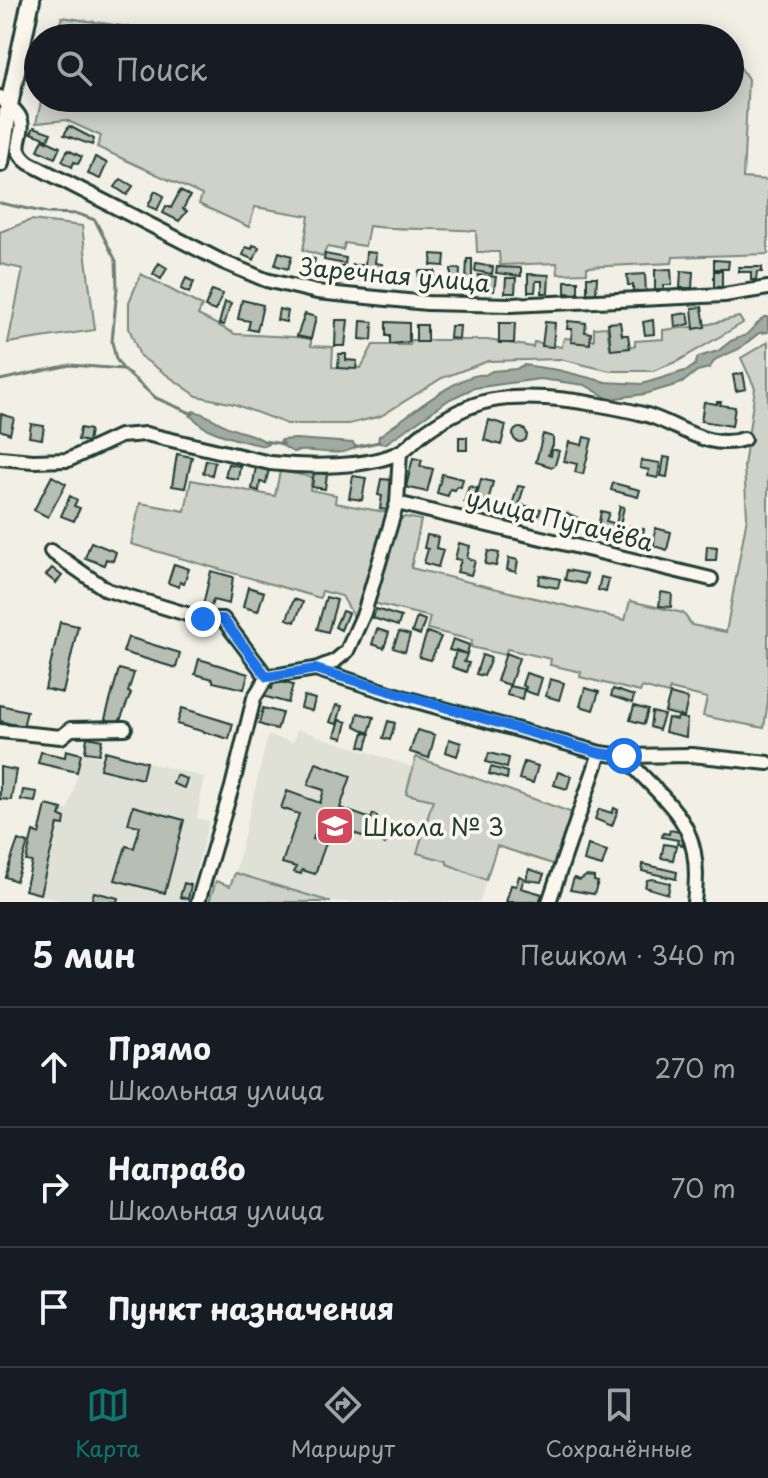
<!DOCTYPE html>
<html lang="ru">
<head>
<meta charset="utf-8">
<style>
  :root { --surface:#171b24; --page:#20242c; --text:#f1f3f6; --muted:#9ea1a6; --line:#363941; --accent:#0f766e }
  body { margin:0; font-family:"Playpen Sans",sans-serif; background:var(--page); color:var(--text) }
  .stop { position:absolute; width:24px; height:24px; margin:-18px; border:6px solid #1a73e8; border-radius:50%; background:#fff }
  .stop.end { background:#1a73e8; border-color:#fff; box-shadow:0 2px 8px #0008 }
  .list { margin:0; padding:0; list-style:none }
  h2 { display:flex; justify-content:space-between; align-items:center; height:104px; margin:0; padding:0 32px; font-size:34px }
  h2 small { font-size:26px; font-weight:400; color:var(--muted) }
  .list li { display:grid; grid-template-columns:52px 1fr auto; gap:24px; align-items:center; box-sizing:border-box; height:120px; padding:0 32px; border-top:2px solid var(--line) }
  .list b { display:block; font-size:30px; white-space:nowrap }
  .list p { margin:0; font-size:26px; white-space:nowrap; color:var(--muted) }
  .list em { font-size:26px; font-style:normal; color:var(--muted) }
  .icon { flex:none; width:44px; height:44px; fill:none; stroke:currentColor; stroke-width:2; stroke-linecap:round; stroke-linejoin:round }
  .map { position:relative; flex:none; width:768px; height:902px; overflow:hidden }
  .search { position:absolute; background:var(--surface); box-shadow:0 4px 20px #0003; left:24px; right:24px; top:24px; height:88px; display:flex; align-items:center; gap:20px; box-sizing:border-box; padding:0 28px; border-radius:44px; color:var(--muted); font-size:30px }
  .sheet { height:464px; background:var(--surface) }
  nav { display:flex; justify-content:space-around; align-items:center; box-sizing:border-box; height:112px; border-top:2px solid var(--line); background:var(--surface); font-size:22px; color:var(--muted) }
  nav a { display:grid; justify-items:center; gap:4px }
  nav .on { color:var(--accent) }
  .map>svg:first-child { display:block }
</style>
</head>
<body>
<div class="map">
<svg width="768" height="902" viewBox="0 0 768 902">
  <rect width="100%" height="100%" fill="#f2f0e5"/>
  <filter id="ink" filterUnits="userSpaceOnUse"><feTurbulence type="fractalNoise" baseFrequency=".0125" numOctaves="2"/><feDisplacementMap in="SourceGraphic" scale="16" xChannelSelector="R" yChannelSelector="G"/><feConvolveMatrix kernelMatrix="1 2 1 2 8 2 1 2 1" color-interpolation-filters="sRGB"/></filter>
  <g filter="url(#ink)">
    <path fill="#e0e1d6" d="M297 729 413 767 407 794 433 800 448 864 486 880 480 902H331L235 873 268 735 293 742Z
      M105 751 204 777 197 818 209 821 188 902H67L25 890 32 863 26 861 33 832 39 833 46 805 68 810 83 753 103 758Z"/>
    <path fill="#cfd2c8" stroke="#77887e" stroke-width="2" d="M62 17 202 38H57Z
      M737 62 748 79 743 178 768 180V254L673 257 672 263 587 267V273L558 274 557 263 500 265 499 252H477L476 231C440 227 405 231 369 226L365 246 345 243 343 250 327 247 323 256 303 250 309 216 255 207 249 227 199 204 202 195 97 147 101 136 66 120 36 123 42 98H730V63Z
      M31 220 82 226 95 330 8 343 23 269 0 264V232Z
      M141 274 202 306 198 315 235 334 311 338V346L333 347 332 367 361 368 373 345H410L411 340H487L533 347 534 342 562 347 564 338 594 340V328L607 327 610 348 635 346V341L663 339V330L701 326 739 317 743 323 678 361 653 371H610L560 359 488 361 442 378 381 416 349 424H287L234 404 197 396 140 356 129 328V302Z
      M768 342V701L764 728 703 716 707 698 670 689 668 694 642 687 640 692 580 677 581 672 550 665 551 659 507 649 505 655 471 647 472 640 427 629 430 617 373 603 395 522 405 517 421 520 411 568 625 620 630 601 683 613 692 625 726 632 747 517 744 466 755 388 741 358Z
      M280 471 312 477 310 490 336 495 335 503 390 513 373 576 354 617 342 596 322 591 320 598 131 544 140 503 185 511 191 480 275 496Z
      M416 757 573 813 556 865 497 846 486 880 447 864V861L417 853 433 800 406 794Z
      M235 873 331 902H209L216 881 230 886Z"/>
    <path fill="#a2aba1" stroke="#6e7f75" stroke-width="2" d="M764 317H768V332L759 333 739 349 716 359 709 368 697 371 682 383 645 394 609 399 585 385 540 379 474 388 450 399 385 444 378 443 379 436C401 422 462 370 485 375L492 371 516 369 524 365 558 370 606 382 642 384 688 370 695 365 698 357 718 351 731 341 746 335Z
      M193 411C205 413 214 420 224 425 238 433 256 433 268 444L265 446C245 442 224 437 206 428 199 425 197 419 190 416Z
      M296 439 353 443 356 447C338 459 313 447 293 452L281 445V440Z"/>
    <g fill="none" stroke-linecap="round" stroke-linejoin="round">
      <path stroke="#6e7f75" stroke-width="3" d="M0 203 47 213 78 214 95 220 116 261 117 288 112 342 116 359 123 369 156 398 193 414
        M0 380 70 365 123 369
        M264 441 284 444
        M355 447 379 442"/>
    </g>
    <path fill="#b7beb3" stroke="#1f3d34" stroke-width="2" d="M69 126 94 139 92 145 64 135Z
      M34 127 51 133 48 139 31 133Z
      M43 139 60 147 55 158 38 150Z
      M68 150 82 157 78 164 74 162 72 167 62 161Z
      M95 157 107 163 100 179 88 174Z
      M121 179 133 186 127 195 115 187Z
      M155 191 164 196 157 210 148 206Z
      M180 191 190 196 183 209 187 211 179 221 163 213 166 206 171 208Z
      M253 245 259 247 254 260 243 255 246 247 252 249Z
      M279 252 292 256 288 269 275 265Z
      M366 252 376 253 375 263 382 264 381 281 364 279Z
      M325 254 346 258 345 264 324 260Z
      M432 254 445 255 444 266 431 265Z
      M305 257 315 259 311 276 301 273Z
      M467 259H472V280H466Z
      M714 260 729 261 728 269H714Z
      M159 263 167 268 161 279 153 274Z
      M476 264 493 267 492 274 475 271Z
      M352 265H362L361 280 351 279Z
      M334 267H345L344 279 333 278Z
      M497 267 521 268V276L496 273Z
      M739 267H762V272H757L756 280H751V272H739Z
      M451 269H460L459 286H451Z
      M671 269 672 285H664V290L655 291V270Z
      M419 271H435L434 285 418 284Z
      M681 271 693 272 692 288H680Z
      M714 271H722V287H714Z
      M528 274 549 275 548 293H542V281H536L535 292H528Z
      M645 274 646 293H633V285H628L627 275Z
      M478 275 496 277 494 291 477 289Z
      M587 277H597L596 294H587Z
      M186 278 194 282 189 293 181 289Z
      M506 278H516L515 293H505Z
      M565 281H578V294L565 293Z
      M212 290 223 294 215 311 205 307Z
      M242 300 263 305 257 331 248 329 250 321 238 319Z
      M225 302 231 303 224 325 219 324Z
      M702 307 705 327 694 329 692 308Z
      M279 309 288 311 286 322 277 320Z
      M688 313 690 324 675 327 674 315Z
      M305 314 316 317 311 339 297 336Z
      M336 320H348L345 346H335Z
      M653 320 654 334 645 335 643 322Z
      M361 321 373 322 372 340 360 339Z
      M568 321 586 323 585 332 591 333 590 344 571 342 572 329H567Z
      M386 322 409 323V342L390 344V336H386Z
      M545 322 555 323 553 347 542 346Z
      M620 322 622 335H628L630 348 611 350 608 323Z
      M499 323H515L514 343H499Z
      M416 325H427V342H416Z
      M451 326H460L459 339 450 338Z
      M339 354H346V360L357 361 356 369 338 368Z
      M743 373 746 389 736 391 733 375Z
      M704 402 717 404V402H721L720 405 735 407 732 426 701 421Z
      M1 414 14 418 10 434 0 430Z
      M489 420 506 425 501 445 484 440Z
      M31 424 44 426 42 439 29 437Z
      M513 435a7 7 0 1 1 14 0a7 7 0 1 1-14 0Z
      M80 428 90 430 88 442 78 440Z
      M543 434 553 437V445L548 455 551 456 552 449 559 451 555 465 552 467 536 462Z
      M459 437H467V450H459Z
      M584 437 592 439 583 474 575 472 577 464 564 461 569 442 582 445Z
      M177 454 192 457 185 488 172 486Z
      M664 457 670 458 667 477 661 476Z
      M413 458 422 460 420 466 433 469 427 492 406 487Z
      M206 460 215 462 212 475 203 473Z
      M641 460 660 463 658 478 648 476 649 470 640 468Z
      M228 464 240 466 238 479 225 477Z
      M256 467 269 469 266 483 260 482 259 491 252 489Z
      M314 472 327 474 325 489 312 487Z
      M442 474 463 479 461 487 457 486 455 490 450 489 448 496 437 493Z
      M52 476 66 484 48 517 34 510Z
      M353 476 366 478 362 500 349 498Z
      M381 479 392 480 388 510 380 509 382 496 378 495Z
      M481 479 493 482 488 502 476 499Z
      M613 483 640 490 638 497 611 490Z
      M469 486 477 488 473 504 464 502Z
      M518 486 524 487 518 507 512 505Z
      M70 496 77 500 74 506 80 508 74 521 61 516Z
      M522 505 541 509 537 520 519 515Z
      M620 506 624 507 619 529 615 528Z
      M601 511 609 513 606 521 613 523V537L597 533Z
      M567 513 578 518 575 530 564 527Z
      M630 526 644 529 641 544 626 541Z
      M655 528 671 532 667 550 654 546Z
      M427 535 438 537 436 548 443 550 438 567 424 563 428 549 424 548Z
      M91 542 116 552 113 561 106 559 104 565 85 558Z
      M459 543 470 546 467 558 475 561 471 575 457 572 461 560 455 559Z
      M707 546 717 547 716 560H706Z
      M488 551 499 553 496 566 485 564Z
      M509 558 518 560 516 572 507 570Z
      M174 564 189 569 184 583 180 582 179 587 168 583Z
      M52 568 62 576 56 583 46 575Z
      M567 570 587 574 585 584 565 580Z
      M211 571 233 577 229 604 213 600 211 607 203 605Z
      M540 575 560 579 558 588 538 584Z
      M601 577 609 579 606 592 598 590Z
      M248 587 264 592 258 611 243 607Z
      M661 592 672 594 671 607 659 606Z
      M326 597 337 600 328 632 317 629Z
      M294 599 303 602 295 622 287 619Z
      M376 609 401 617 398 626 373 618Z
      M342 611 348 613 341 630 335 627Z
      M417 617 425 620 420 635 412 632Z
      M60 622 78 626 63 693 45 689Z
      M377 629 389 633 384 648 372 644Z
      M399 632 410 635 405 652 393 648Z
      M427 632 441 637 431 660 419 657Z
      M128 637 180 653 176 668 123 652Z
      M453 639 469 645 467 654 449 650Z
      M456 650 467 654 464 662 469 663 466 672 452 667Z
      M506 653 519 658 510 685 497 681Z
      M482 655 491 658 484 676 476 674Z
      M199 659 248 674 244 689 213 682V679L195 674Z
      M119 669 134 673 128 692 131 693 119 723 105 719Z
      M526 673 542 678 537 695 525 691 526 687 522 685Z
      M550 679 564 683 559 700 546 696Z
      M274 680 293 685 288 703 263 696 266 687 272 689Z
      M509 686 524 689 522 699 507 695Z
      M585 688 599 692 593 710 580 706Z
      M613 689 634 696 632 703 611 696Z
      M670 694 688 699 684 717 665 712Z
      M304 696 315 699 312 711 301 708Z
      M0 705 27 711 23 727 0 721Z
      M336 705 342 706 337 724 330 722Z
      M634 706 648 710 644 724 630 720Z
      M182 708 233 724 229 739 177 724Z
      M263 708 282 713 277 730 259 724Z
      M652 712 664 715 659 730 650 727Z
      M358 713 374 717 369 733 355 726Z
      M678 717 687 719 686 737 665 732 668 718 677 720Z
      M340 720 347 722 343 738 335 736Z
      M388 721 395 723 390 740 383 738Z
      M417 730 435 735 429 758 410 752Z
      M364 732 370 734 366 748 360 746Z
      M87 737 102 740 99 754 85 752Z
      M449 739 461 743 457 756 446 752Z
      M66 750 81 754 77 772 38 763 41 752 65 757Z
      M105 751 146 762 142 779 100 769Z
      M489 753 509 758 507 768 486 762Z
      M524 762 538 766 533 783 519 779Z
      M316 763 351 776 340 808 371 819 373 814 377 816 376 821 391 826 385 844 319 821 313 839 326 843 315 874 302 870 301 874 294 872 296 867 282 863 299 814 281 808 287 791 320 803 324 790 308 785Z
      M0 767 16 770 11 800 0 799Z
      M491 767 508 772 507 779 489 774Z
      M558 772 571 776 567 789 554 785Z
      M176 775 187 779 184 788 173 784Z
      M23 790 37 792 35 802 21 800Z
      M46 805 62 809 60 816 65 818 64 825 58 824 40 894 25 890 32 862 26 861 33 832 39 834Z
      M133 806 184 820 165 893 115 880 126 846 134 848 140 826 128 824Z
      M614 808 618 810 612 826 595 819 599 809 612 813Z
      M670 830 685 833 683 845 677 844 678 840 662 837 663 833 669 834Z
      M18 840 28 843 16 881 5 877Z
      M664 844 676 846 673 860 661 858Z
      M588 845 607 851 602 866 584 861Z
      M643 864 677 872 676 879 642 871Z
      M529 869 544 874 541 882 526 880Z
      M519 876 524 878 521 888 542 894 539 902H506L511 885 516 886Z
      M586 876 594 877V881L598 882 594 894 570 890 574 878 580 880Z
      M652 879 670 883 668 894 645 887 647 880Z
      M184 883 191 885 188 899 180 897Z
      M94 892 118 898 117 902H91Z"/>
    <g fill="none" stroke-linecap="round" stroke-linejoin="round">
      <defs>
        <path id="minor" d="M0 97C6 103 15 109 19 116 29 134 6 146 29 163L223 262 266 280 317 292 427 303 511 305 724 295 768 288
          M0 458 33 461 68 460 120 436 146 434 270 463C306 467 369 469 402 451 410 446 417 437 425 432 467 402 494 395 545 398 571 399 621 408 647 415 680 425 708 451 744 439
          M397 503 711 579
          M51 551 107 590 203 619H223L267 677 315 669 409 699 600 753 624 756 692 755 768 763
          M315 669 335 661 347 651 364 613 397 503 400 452
          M0 731 61 737 71 729 125 728
          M624 756C671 809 705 823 694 902
          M198 902 232 787 254 698 267 677
          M549 902 600 753"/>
        <path id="major" d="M0 163 9 105 31 0"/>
      </defs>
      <use href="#minor" stroke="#1f3d34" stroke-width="18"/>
      <use href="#major" stroke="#1f3d34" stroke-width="22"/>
      <use href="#minor" stroke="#fbf7ec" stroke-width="12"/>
      <use href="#major" stroke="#fbf7ec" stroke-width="16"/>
    </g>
  </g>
  <g fill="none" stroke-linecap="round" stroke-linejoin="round" filter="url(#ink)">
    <path stroke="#1a73e8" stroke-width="10" d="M203 619H223L267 677 315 669 600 753 624 756"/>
  </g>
  <defs>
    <symbol id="school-square" viewBox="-11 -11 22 22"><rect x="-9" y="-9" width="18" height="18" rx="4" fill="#d1495b" stroke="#fbf7ec"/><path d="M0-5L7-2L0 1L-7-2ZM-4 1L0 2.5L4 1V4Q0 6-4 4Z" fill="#fff"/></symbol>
  </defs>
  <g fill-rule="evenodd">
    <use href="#school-square" x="313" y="804" width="44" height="44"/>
  </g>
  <g text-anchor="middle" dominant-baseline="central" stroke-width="7" stroke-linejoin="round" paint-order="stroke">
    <g font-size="24" fill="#1f3d34" stroke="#fbf7ec">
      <text transform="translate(395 274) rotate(5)">Заречная улица</text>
      <text transform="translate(560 519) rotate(14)">улица Пугачёва</text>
    </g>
    <g font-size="24" fill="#1f3d34" stroke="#fbf7ec" text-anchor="start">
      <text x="363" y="826">Школа № 3</text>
    </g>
  </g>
</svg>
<div class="stop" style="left:624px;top:756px"></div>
<div class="stop end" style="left:203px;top:619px"></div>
<div class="search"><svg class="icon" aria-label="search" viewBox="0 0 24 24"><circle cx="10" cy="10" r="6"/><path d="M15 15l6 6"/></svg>Поиск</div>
</div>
<section class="sheet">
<h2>5 мин<small>Пешком · 340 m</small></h2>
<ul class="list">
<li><svg class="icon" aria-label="ahead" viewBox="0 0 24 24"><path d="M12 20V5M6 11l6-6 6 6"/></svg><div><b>Прямо</b><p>Школьная улица</p></div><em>270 m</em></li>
<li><svg class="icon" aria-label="right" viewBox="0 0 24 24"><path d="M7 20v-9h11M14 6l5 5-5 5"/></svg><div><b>Направо</b><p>Школьная улица</p></div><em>70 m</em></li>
<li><svg class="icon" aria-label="arrive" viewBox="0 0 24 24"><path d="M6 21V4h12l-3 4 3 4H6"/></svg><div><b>Пункт назначения</b></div></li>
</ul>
</section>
<nav>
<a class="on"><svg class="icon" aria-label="map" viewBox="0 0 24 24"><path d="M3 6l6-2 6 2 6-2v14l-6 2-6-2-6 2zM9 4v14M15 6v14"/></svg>Карта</a>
<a><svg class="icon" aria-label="directions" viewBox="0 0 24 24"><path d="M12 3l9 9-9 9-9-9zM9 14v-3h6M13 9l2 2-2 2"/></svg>Маршрут</a>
<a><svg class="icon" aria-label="saved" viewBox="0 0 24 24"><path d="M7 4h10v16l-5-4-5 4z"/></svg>Сохранённые</a>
</nav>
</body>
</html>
